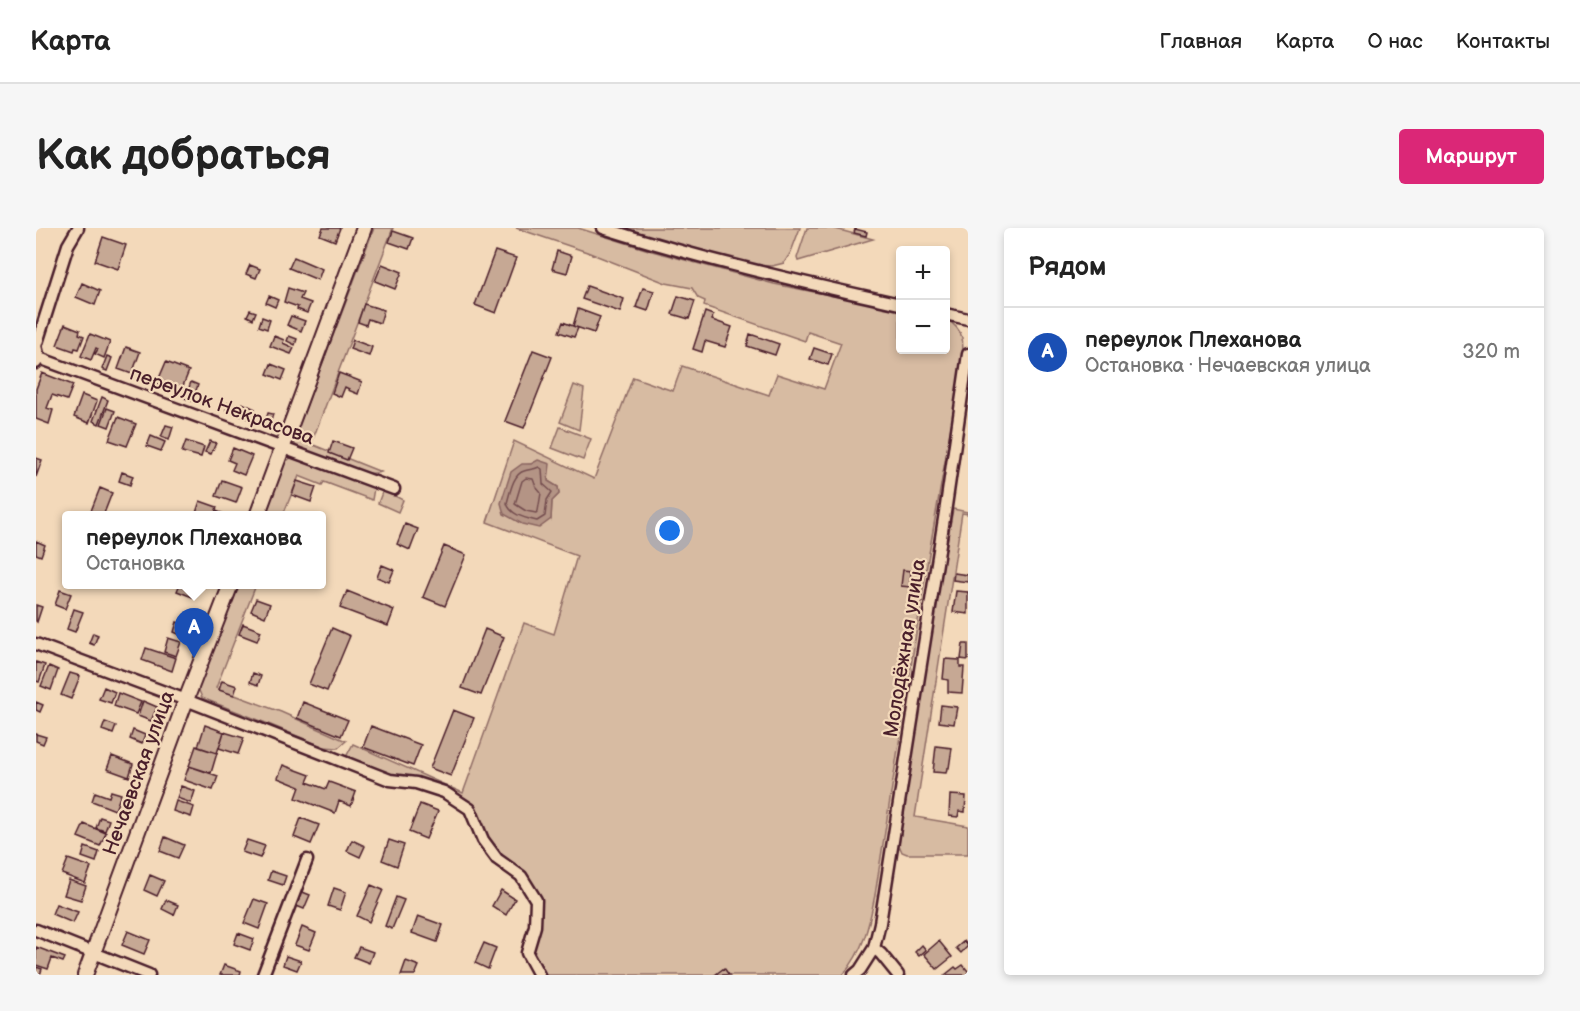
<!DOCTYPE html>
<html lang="ru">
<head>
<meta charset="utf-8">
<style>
  :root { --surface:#fff; --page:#f6f6f6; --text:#222; --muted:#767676; --line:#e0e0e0; --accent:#db2777 }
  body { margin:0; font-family:"Balsamiq Sans",sans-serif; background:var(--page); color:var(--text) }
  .controls { position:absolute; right:18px; top:18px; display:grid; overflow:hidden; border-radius:6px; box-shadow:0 3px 9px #0003 }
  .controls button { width:54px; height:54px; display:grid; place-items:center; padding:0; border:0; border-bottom:2px solid var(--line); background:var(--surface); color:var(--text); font:30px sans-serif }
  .you { position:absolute; left:634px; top:303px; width:21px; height:21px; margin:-15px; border:4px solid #fff; border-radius:50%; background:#1a73e8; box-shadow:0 0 0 9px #1a73e833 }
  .badge { display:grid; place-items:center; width:39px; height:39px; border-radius:50%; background:var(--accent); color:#fff; font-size:20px; font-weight:700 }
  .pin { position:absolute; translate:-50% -50px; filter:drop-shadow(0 2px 3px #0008) }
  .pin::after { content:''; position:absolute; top:32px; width:21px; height:18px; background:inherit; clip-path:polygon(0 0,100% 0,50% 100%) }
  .popup { position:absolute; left:26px; top:283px; width:264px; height:78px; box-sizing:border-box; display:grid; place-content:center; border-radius:6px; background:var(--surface); filter:drop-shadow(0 2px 4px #0005); font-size:20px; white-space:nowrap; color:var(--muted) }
  .popup b { font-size:22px; color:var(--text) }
  .popup::after { content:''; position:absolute; left:50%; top:100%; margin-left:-12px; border:12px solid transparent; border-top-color:var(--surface) }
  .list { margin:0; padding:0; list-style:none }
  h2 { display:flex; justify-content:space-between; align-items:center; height:78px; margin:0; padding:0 24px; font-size:26px }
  h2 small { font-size:20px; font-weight:400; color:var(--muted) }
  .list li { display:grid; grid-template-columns:39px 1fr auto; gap:18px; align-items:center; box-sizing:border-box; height:90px; padding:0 24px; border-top:2px solid var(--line) }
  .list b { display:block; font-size:22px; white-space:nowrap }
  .list p { margin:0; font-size:20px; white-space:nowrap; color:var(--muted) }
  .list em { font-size:20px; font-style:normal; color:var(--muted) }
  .map { position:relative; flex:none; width:932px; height:747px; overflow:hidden; border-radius:6px }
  header { display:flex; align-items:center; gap:36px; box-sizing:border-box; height:84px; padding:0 30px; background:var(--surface); border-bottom:2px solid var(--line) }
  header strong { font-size:28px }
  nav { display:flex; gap:33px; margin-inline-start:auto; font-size:21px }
  .intro { display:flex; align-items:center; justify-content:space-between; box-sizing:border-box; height:144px; padding:0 36px }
  h1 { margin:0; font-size:42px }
  .button { padding:15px 27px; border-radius:6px; background:var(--accent); color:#fff; font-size:21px; font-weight:700 }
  main { display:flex; gap:36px; padding:0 36px }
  aside { flex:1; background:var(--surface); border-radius:6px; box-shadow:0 3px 9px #0003 }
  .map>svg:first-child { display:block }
</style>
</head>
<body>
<header>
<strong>Карта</strong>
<nav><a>Главная</a><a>Карта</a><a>О нас</a><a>Контакты</a></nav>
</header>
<div class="intro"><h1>Как добраться</h1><a class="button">Маршрут</a></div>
<main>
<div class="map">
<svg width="932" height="747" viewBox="0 0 932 747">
  <rect width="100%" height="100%" fill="#f3d9ba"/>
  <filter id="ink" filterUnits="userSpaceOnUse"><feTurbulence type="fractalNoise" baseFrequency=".0167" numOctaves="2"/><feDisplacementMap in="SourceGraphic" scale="12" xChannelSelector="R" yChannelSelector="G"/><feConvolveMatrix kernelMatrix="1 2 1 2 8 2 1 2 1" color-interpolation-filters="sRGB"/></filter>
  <g filter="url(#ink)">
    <path fill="#d7bba2" stroke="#906d66" stroke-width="1.5" fill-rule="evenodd" d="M338 0H357L275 216 345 244C323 251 281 229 260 218L257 213Z
      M480 0H542L616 23 738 56 864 81V122H909L910 91C932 104 927 118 925 141L890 343 839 667C833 698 828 722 807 747H507L497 728 505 688 506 678 501 665 465 631 444 599 403 558 374 548 357 547 325 536 310 529 317 516 427 565 488 395 518 406 541 328 451 294 478 213 558 251 597 149 637 163 646 138 733 167 741 146 788 161 805 115 772 104 769 113 668 78 669 73 662 70 656 60 630 55 551 24ZM495 236 512 244V253L522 259 523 266 516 273 515 291 486 237Z
      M585 0H764L755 24 748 35 736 38 716 37 669 25Z
      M771 0H796L837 11 762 33 761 30Z
      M538 157 548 161 543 202 524 194Z
      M524 199 555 211 547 232 516 220Z
      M256 229 334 256 338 260 336 272 288 254 286 257 263 248 247 287 228 288 248 235Z
      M347 262 367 272 362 284 342 275Z
      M917 281 932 284V286L926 285 879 589 932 598V626H871L866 624 863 617 898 384Z
      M202 357H220L180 460 245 484 310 513 302 520 288 519 220 491 166 470 162 460Z"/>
    <path fill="#b49485" stroke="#8a6561" stroke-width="1.5" d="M502 232 514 236 512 253 522 259 523 266 516 273 515 291 503 300 486 296 468 286 465 275 475 244 486 236H495Z"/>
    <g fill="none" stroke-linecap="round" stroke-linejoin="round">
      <path stroke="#744e4f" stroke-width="1.5" d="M503 239 506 241 507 256 516 264 511 272 509 288 501 293C489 290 474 287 471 275 474 265 477 246 488 243 493 241 497 242 503 239Z
        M490 250 497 251 500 259 505 265 502 283 500 285 490 283 479 276 486 253Z"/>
    </g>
    <path fill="#c6a894" stroke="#4a1f2b" stroke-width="1.5" d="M287 0H304L299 13 284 7Z
      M819 1 831 4 830 8 818 5Z
      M357 3 377 10 373 21 353 14Z
      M67 9 90 17 82 41 59 33Z
      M459 23 480 30 460 85 439 77Z
      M521 23 536 28 531 45 516 41Z
      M258 29 286 41 282 52 253 40Z
      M346 36 366 44 359 61 339 53Z
      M214 37 224 41 220 50 210 46Z
      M46 55 64 63 59 77 40 69Z
      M551 58 588 71 584 84 546 71Z
      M252 60 267 65 264 71 275 75 271 85 261 81 262 79 248 74Z
      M607 60 618 63 612 83 600 79Z
      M233 68 242 72 239 79 230 75Z
      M642 68 659 73 653 91 636 86Z
      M328 76 348 82 344 95 332 91 330 97 322 94Z
      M542 81 564 89 558 105 537 98Z
      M214 82 220 84 217 91 211 88Z
      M669 84 677 87 676 92 696 99 689 119 669 113 666 124 657 121Z
      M255 88 269 93 265 103 251 97Z
      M226 89 234 92 231 101 223 98Z
      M527 94 542 100 538 109 523 104Z
      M29 96 44 102 43 106 48 108 43 121 39 120 38 123 21 117Z
      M54 106 74 114 68 130 59 126 62 121 60 120 55 132 45 128Z
      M714 106 743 116 739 127 711 118Z
      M238 108 248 112 247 115 258 120 255 126 234 118Z
      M253 108 261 111 259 117 251 113Z
      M317 112 336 119 333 128 314 121Z
      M90 119 104 124 96 146 82 141Z
      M778 120 796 126 792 137 774 131Z
      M497 122 516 129 488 200 469 193Z
      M71 128 76 130 71 143 66 141Z
      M130 134 153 143 144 165 121 155Z
      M235 136 250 142 246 152 231 146Z
      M6 145 37 157 31 172 16 167 11 180 17 182 13 196 0 191V161Z
      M303 145 326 154 322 166 312 162 313 161 309 159 305 169 296 165Z
      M155 154 162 157 156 173 149 170Z
      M46 167 61 173 53 195 38 189Z
      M66 169 72 172 63 196 57 193Z
      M192 175 198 178 196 184 190 182Z
      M206 175 219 181 215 192 201 186Z
      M71 180 79 183 73 199 65 196Z
      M232 185 237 186 234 196 229 195Z
      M82 189 100 196 91 218 73 212Z
      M130 197 137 199 133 212 125 209Z
      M115 208 129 214 125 223 111 218Z
      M150 213 168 219 165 229 146 224Z
      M174 213 180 215 175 226 169 224Z
      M297 213 316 220 311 232 293 225Z
      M197 220 216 228 208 247 196 242 199 235 192 232Z
      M0 230 6 232 0 249Z
      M86 244 97 248 94 257 83 253Z
      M186 252 206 259 200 275 180 268Z
      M261 253 280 259 275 274 256 267Z
      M64 260 76 265 67 288H53Z
      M164 273 181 279 178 288H159Z
      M180 283 193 288H178Z
      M369 296 382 301 374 322 361 316Z
      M0 313 9 317 5 328 0 326Z
      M408 318 430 327 409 378 387 369Z
      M346 337 358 342 353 354 341 349Z
      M867 342 875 343 874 359 865 358Z
      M918 345 932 347V354L917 352Z
      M144 356H158L164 359 159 370 141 363Z
      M24 362 35 366 29 381 19 377Z
      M311 363 358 382 352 398 304 380Z
      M920 363 932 364V386L917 384Z
      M220 371 234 376 229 389 215 383Z
      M0 377 6 379 1 394 0 393Z
      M38 381 47 384 39 404 31 401Z
      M141 394 151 398 147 408 138 404Z
      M207 396 225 403 221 413 203 406Z
      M296 400 314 408 291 463 273 456Z
      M449 401 468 409 445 467 426 460Z
      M57 405 62 407 58 417 53 415Z
      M132 410 145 414 140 428 128 424Z
      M927 416H932V432L925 431Z
      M110 420 140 430 136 443 106 432Z
      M909 431 924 432V439H928L926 465 912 464V452L907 451Z
      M0 434 9 437 3 454 0 453Z
      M13 438 22 442 15 462 5 458Z
      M34 445 44 448 35 471 25 467Z
      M217 445 225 448 222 457 214 454Z
      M186 453 201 458 198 467 183 462Z
      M68 459 79 464 75 475 63 471Z
      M82 465 105 474 100 486 78 478Z
      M107 473 121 479 115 493 102 488Z
      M0 474 7 477 4 484 0 482Z
      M267 474 312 492 305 508 261 490Z
      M905 477 921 479 918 496 903 494Z
      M417 482 438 490 415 548 394 540Z
      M69 494 80 498 77 506 66 502Z
      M169 497 188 504 181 525 162 519Z
      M335 498 385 517 377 538 327 519Z
      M97 502 109 507 106 516 94 511Z
      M188 504 208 510 202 526 183 520Z
      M0 506 10 509 7 516 0 513Z
      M160 518 181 525 175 545 153 538Z
      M900 518 916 520 913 540H911L910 545 897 544Z
      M76 528 97 536 93 549 71 541Z
      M247 537 274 547 271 554 290 561 293 554 320 564 315 578 303 573 299 585 260 570 264 559 242 550Z
      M153 538 182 548 177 562 148 552Z
      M145 558 159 563 155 575 141 570Z
      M75 563 85 566 79 582 56 573 59 564 73 569Z
      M914 567 930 568 929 584 923 583 922 589 913 588Z
      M140 573 158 579 155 589 137 583Z
      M384 576 402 583 390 611 373 604Z
      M64 589 73 592 69 603 60 600Z
      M265 590 283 597 275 616 258 609Z
      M48 596 70 605 64 618 42 609Z
      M129 609 148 617 142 630 124 623Z
      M211 612 229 618 224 630 206 624Z
      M316 612 329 618 324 629 311 623Z
      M353 612 368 617 361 638 346 632Z
      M49 619 63 624 60 634 46 629Z
      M32 631 55 639 49 655 26 646Z
      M235 643 250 648 247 657 232 652Z
      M114 647 128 653 121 668 108 662Z
      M33 652 50 658 45 672 28 667Z
      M335 657 347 662 333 694 321 688Z
      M298 660 310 664 304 682 292 678Z
      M465 662 479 671 470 687 456 678Z
      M264 663 274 667 268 681 258 677Z
      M360 669 368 672 356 701 349 698Z
      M218 671 232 676 223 701 208 695Z
      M130 672 142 677 138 687 126 681Z
      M20 676 42 684 37 695 16 686Z
      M382 688 407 697 401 714 376 705Z
      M266 699 280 705 273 722 259 717Z
      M92 703 114 712 108 726 86 717Z
      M202 705 218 711 214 722 198 716Z
      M903 713 916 729 901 741 888 726Z
      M928 713 932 718 925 725 920 720Z
      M448 715 460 720 452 741 439 735Z
      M886 717 890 722 883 728 879 724Z
      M0 719 29 730 27 734 16 730 12 741 0 737Z
      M323 719 337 724 333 735 318 729Z
      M250 728 265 733 261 742 247 737Z
      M370 733 383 738 379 747H365Z
      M188 737 205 743 204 747H184Z
      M927 737 932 743V747H909L919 739 921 741Z
      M0 739 6 741 4 747H0Z
      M688 740 693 747H679Z"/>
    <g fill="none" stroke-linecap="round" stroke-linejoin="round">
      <defs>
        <path id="minor" d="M567 0C665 31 764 54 864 76
          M909 86 932 91
          M3 130 358 261
          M0 135 3 130 0 118 32 17 42 0
          M0 416 150 472 354 552 380 555 408 564 434 581 447 612 461 631 485 648 500 672 499 698 491 725 503 747
          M0 702 113 747
          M838 720 845 726 862 747
          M227 747 271 632
          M818 747 824 742 838 720 844 695 910 278 932 126"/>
        <path id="tertiary" d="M221 288 328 0
          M49 747 150 472 195 356"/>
      </defs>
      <use href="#minor" stroke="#4a1f2b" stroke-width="15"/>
      <use href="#tertiary" stroke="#4a1f2b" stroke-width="18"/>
      <use href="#minor" stroke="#f3d9ba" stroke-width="10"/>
      <use href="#tertiary" stroke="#f3d9ba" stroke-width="14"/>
    </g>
  </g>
  <g text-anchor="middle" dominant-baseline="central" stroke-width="4.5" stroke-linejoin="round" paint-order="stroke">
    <g font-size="20" fill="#4a1f2b" stroke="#f3d9ba">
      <text transform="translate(186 178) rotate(20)">переулок Некрасова</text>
      <text transform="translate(869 420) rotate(-81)">Молодёжная улица</text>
      <text transform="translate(103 545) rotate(-70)">Нечаевская улица</text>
    </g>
  </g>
</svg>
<div class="controls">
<button>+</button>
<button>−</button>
</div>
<div class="you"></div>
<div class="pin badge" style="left:158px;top:430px;background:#1a4fb4">A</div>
<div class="popup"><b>переулок Плеханова</b>Остановка</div>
</div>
<aside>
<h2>Рядом<small></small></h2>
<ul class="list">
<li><span class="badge" style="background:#1a4fb4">A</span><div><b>переулок Плеханова</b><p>Остановка · Нечаевская улица</p></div><em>320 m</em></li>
</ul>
</aside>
</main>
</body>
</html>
